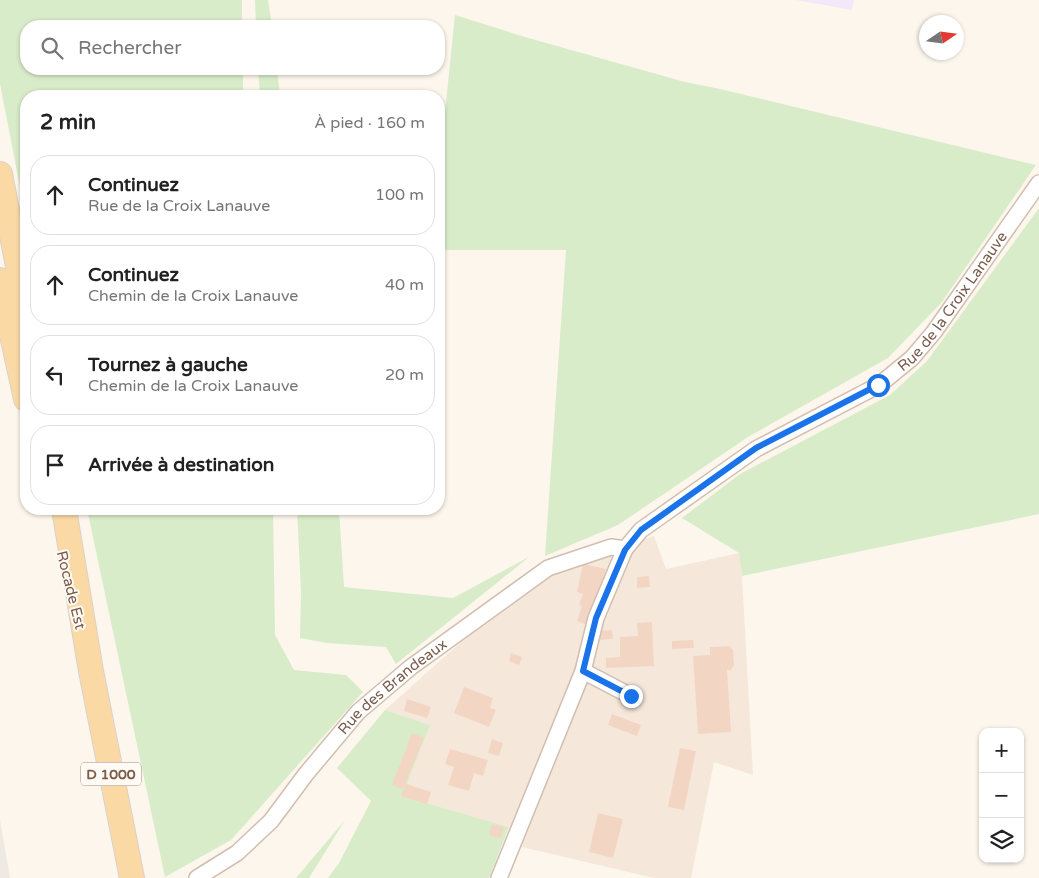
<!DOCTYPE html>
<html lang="fr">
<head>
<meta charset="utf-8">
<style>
  :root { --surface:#fff; --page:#f2f2f2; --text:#222; --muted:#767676; --line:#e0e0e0 }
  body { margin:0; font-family:"Varela Round",sans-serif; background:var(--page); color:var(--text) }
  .controls { position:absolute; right:15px; bottom:15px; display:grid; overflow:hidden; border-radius:10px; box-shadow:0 1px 4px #0004 }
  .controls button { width:45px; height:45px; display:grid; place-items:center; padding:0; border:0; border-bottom:1px solid var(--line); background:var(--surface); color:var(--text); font:25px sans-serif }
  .compass { position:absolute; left:919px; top:15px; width:45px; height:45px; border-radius:50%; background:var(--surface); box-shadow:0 1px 4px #0004; rotate:77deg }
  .stop { position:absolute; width:15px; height:15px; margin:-11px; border:4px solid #1a73e8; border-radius:50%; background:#fff }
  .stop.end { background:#1a73e8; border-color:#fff; box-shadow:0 1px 5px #0008 }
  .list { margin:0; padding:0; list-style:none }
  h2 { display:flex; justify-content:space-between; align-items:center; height:65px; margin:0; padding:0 20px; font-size:21px }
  h2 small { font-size:16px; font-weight:400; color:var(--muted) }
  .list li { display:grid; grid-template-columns:32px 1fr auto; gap:15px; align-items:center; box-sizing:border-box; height:80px; margin:0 10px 10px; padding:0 10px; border:1px solid var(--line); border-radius:20px }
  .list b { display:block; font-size:19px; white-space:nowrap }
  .list p { margin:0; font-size:16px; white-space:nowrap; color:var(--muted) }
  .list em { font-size:16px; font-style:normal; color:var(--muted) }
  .icon { flex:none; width:28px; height:28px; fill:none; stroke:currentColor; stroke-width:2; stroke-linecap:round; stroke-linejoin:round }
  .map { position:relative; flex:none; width:1039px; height:878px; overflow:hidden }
  .search { position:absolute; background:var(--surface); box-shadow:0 1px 4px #0004; left:20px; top:20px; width:425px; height:55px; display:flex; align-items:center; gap:12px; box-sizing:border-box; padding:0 18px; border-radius:20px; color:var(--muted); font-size:19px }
  .panel { position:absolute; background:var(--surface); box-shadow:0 1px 4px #0004; left:20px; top:90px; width:425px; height:425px; border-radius:20px }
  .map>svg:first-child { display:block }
</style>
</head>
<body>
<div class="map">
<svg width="1039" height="878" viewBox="0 0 1039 878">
  <rect width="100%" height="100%" fill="#fdf6ec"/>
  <path fill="#f5e8da" d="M654 536 666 569 739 553 742 576 753 775 714 762 691 878H654L522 847 509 827 401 796 429 725 385 710 542 570Z"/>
  <path fill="#efe9e4" d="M0 820 10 878H0Z"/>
  <path fill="#f3e8fa" d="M796 0H854L852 10Z"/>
  <path fill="#d8ecc9" d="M0 0H242V26H26V69H243V96H26V218L0 84Z
    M255 0H268L272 26H256Z
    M455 15 525 37 685 82 720 89 1036 165 942 302 888 358 748 437 618 525 545 556 566 250H439V171Z
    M258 69H277L280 96H260Z
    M1039 208V514L742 576 739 553 682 518 740 474 890 395 927 361Z
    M87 509H273L275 635 294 670 346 675 363 692 231 840 165 877Z
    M297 509H339L344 587 453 598 529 557 396 664 386 647 327 643 300 638 301 591Z
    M385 710 430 725 402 796 509 827 489 878H328L339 863 371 801 337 768Z
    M345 820 309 878H296Z"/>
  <path fill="#f3d5c3" d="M583 564 606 569 587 625 577 621 582 606 579 605 583 594 577 592Z
    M649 576 650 587 637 588V577Z
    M652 622 654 666 606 668V658L620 657V637L638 636 637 623Z
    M612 630 613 639 597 640V631Z
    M693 640 694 648 672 649V641Z
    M729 646 733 650 734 665 731 670H727L731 732 698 734 693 656 710 655V647Z
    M511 653 522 657 519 665 509 661Z
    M464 687 493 698 490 708 496 710 489 727 454 713Z
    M407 699 431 707 427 718 404 711Z
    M612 714 641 725 637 736 608 725Z
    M412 733 424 738 403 789 392 785Z
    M492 739 503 743 499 756 488 753Z
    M680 748 696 751 684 810 668 807Z
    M450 749 488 760 483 776 474 773 469 791 448 785 454 767 445 764Z
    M406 784 431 792 427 804 401 796Z
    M598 813 623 819 613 858 589 852Z
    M492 824 504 827 501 838 489 835Z"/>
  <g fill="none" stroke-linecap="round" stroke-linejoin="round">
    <defs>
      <g id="minor">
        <path d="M583 671 631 696"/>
        <path id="s1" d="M197 878 237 853 271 821 306 774 358 712 411 667 548 568 611 547 625 549"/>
        <path id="s2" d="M499 878 583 671 596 618 625 549 641 530 756 449 879 385 912 358 934 332 1039 183"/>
      </g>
      <path id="primary" d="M0 174 26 307
        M0 280 26 399
        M64 509 91 671 132 878"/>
    </defs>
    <use href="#minor" stroke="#d1beb0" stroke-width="18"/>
    <use href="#primary" stroke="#dad1cd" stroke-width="26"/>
    <use href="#minor" stroke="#fff" stroke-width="15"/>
    <use href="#primary" stroke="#fbd9a5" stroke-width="24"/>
  </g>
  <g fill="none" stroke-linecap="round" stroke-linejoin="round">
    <path stroke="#1a73e8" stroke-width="6" d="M631 696 583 671 596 618 625 550 641 530 756 448 878 385"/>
  </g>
  <g text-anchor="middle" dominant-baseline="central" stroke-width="4" stroke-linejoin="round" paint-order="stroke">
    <rect fill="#fffaf3" stroke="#a28b7f" stroke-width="1" x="81" y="762.5" width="60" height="23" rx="4"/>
    <g font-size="14" font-weight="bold" fill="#7a5c4d">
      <text x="111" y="774">D 1000</text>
    </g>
    <g font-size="15" fill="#7a5c4d" stroke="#fffaf3">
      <text stroke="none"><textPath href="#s2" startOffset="769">Rue de la Croix Lanauve</textPath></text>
      <text transform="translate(71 590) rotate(76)">Rocade Est</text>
      <text stroke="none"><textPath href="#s1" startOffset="276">Rue des Brandeaux</textPath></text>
    </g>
  </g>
</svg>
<div class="controls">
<button>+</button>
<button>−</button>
<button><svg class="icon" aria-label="layers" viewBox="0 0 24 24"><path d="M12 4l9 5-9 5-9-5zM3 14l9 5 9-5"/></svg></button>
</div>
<svg class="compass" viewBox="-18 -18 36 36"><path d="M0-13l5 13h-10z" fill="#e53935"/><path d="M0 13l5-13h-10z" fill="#767676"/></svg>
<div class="stop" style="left:878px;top:385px"></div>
<div class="stop end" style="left:631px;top:696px"></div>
<div class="search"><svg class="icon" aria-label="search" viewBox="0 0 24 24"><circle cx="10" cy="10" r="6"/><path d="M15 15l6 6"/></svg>Rechercher</div>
<section class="panel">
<h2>2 min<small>À pied · 160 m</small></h2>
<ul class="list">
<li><svg class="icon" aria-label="ahead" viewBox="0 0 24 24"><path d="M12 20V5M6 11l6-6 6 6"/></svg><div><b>Continuez</b><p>Rue de la Croix Lanauve</p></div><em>100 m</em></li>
<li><svg class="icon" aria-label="ahead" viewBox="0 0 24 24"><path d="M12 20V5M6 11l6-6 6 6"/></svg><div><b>Continuez</b><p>Chemin de la Croix Lanauve</p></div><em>40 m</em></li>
<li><svg class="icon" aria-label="left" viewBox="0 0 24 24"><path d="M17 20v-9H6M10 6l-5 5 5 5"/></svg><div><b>Tournez à gauche</b><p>Chemin de la Croix Lanauve</p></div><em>20 m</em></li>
<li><svg class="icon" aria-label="arrive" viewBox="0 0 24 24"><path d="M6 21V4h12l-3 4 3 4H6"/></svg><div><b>Arrivée à destination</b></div></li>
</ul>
</section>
</div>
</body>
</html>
